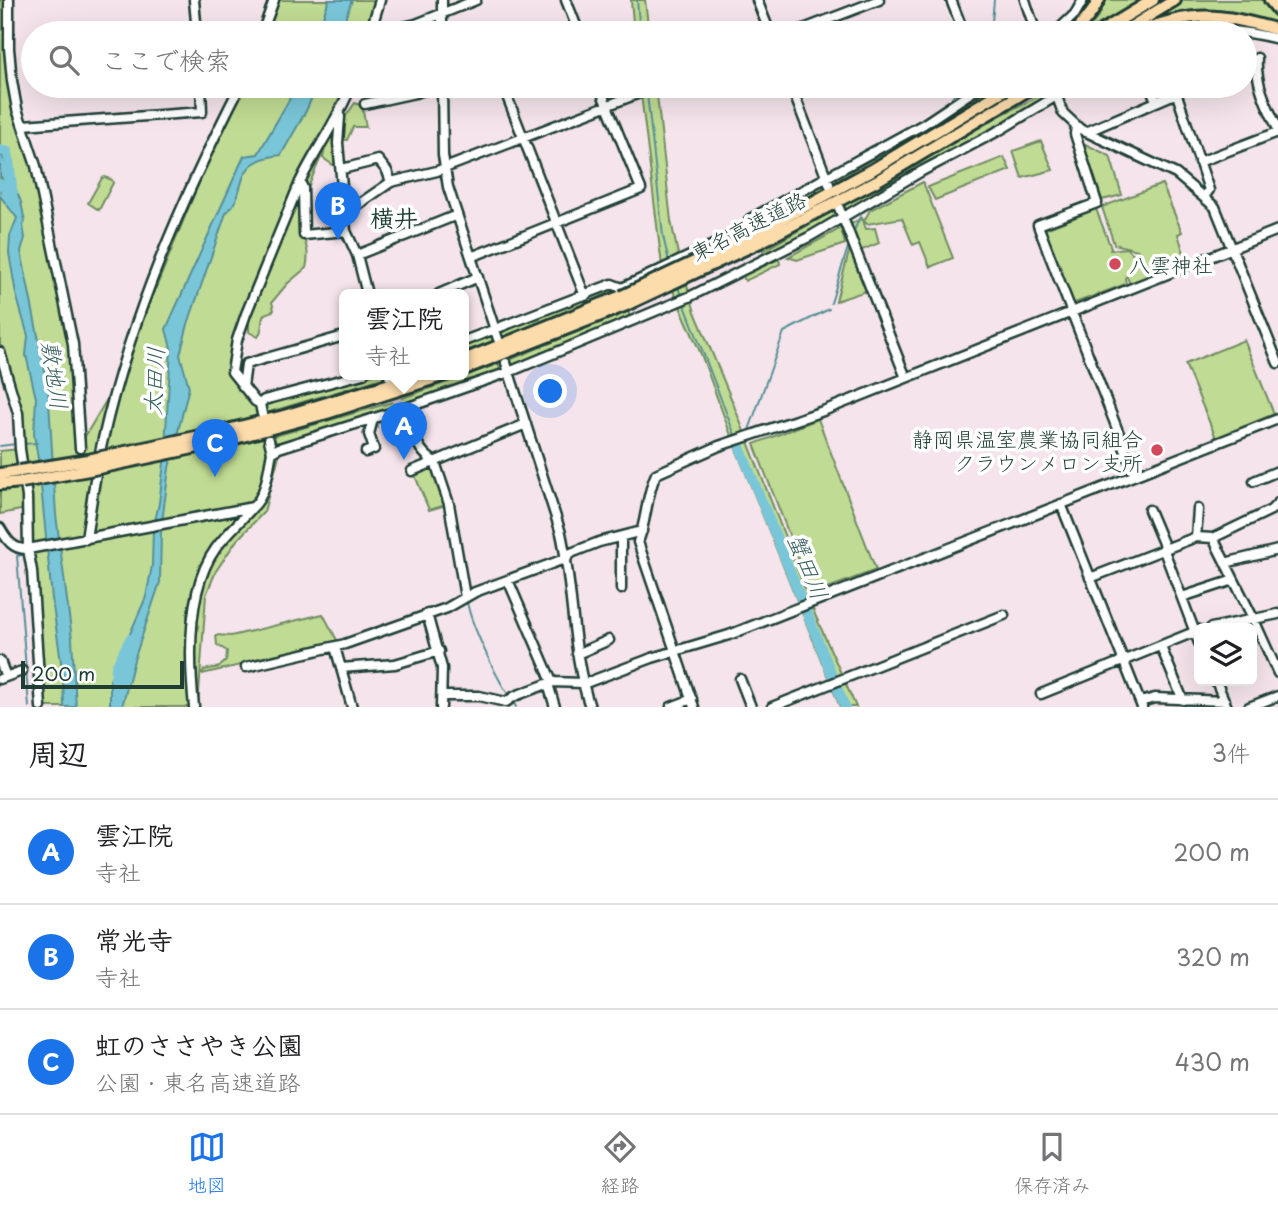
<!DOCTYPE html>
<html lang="ja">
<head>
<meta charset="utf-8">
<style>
  :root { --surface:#fff; --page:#f6f6f6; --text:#202124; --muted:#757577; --line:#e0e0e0; --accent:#1a73e8 }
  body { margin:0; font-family:"Playpen Sans","Klee One",sans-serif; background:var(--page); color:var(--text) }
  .controls { position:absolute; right:21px; bottom:21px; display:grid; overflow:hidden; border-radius:10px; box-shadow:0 7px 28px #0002 }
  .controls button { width:63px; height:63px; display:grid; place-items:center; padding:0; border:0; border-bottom:2px solid var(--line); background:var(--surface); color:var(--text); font:35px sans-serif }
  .scale { position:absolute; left:21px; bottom:18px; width:163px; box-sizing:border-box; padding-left:7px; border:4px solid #1f3d34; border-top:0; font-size:19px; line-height:24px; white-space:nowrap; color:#1f3d34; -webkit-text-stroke:5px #fff; paint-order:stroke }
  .you { position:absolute; left:551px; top:392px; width:24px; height:24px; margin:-18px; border:5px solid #fff; border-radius:50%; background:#1a73e8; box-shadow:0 0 0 10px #1a73e833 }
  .badge { display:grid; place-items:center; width:46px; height:46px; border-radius:50%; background:var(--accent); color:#fff; font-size:23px; font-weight:700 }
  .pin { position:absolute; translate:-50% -58px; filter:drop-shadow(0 2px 4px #0008) }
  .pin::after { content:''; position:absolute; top:37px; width:24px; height:21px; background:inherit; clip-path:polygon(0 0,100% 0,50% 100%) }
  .popup { position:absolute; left:339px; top:289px; width:130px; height:91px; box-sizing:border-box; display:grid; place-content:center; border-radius:10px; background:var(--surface); filter:drop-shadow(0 2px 5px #0005); font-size:23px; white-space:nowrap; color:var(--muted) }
  .popup b { font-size:26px; color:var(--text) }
  .popup::after { content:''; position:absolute; left:50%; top:100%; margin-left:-14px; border:14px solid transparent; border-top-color:var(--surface) }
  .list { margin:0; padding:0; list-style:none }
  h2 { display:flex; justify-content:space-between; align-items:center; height:91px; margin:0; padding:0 28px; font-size:30px }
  h2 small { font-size:23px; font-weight:400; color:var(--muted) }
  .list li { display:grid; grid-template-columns:46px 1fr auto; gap:21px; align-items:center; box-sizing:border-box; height:105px; padding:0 28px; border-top:2px solid var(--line) }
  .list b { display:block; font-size:26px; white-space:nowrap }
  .list p { margin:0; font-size:23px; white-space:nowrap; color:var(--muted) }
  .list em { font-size:23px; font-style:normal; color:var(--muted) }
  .icon { flex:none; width:38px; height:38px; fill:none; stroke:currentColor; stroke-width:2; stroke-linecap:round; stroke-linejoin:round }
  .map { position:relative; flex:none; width:1278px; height:707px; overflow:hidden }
  .search { position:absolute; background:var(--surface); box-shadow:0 7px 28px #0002; left:21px; right:21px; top:21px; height:77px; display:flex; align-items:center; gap:18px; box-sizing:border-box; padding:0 24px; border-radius:38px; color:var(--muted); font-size:26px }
  .sheet { height:406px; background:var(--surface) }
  nav { display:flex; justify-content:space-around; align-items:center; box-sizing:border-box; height:98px; border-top:2px solid var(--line); background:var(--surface); font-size:19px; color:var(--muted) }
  nav a { display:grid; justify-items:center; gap:4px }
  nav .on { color:var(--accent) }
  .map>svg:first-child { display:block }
</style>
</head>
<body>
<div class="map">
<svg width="1278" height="707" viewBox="0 0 1278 707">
  <rect width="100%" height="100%" fill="#f5e4eb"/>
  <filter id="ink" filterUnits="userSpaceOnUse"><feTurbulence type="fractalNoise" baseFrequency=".0143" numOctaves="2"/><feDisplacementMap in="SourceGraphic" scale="14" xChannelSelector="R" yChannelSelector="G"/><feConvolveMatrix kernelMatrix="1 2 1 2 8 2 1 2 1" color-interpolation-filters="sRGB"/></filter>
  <g filter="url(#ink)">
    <path fill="#c0db93" stroke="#708c64" stroke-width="2" fill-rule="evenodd" d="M0 0H9L11 87 35 162 75 367 81 443 119 379 238 86H350L329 140 355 103 362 106 366 127H353L347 140 340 139 335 163 333 165 323 158 325 148C315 172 300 199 301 226 303 243 311 247 306 268L287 284 272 302 274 310C272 312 268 312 265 314 260 318 264 329 258 337L249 332V322L233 358 239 382 260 404 271 449 280 452 264 512 237 540 216 571 206 595 198 707H42L26 509 0 514V451L20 449 22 425 0 351ZM265 484 267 491 249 518 230 535ZM204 570 196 602 191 678 187 614Z
      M273 0H380L369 33H260Z
      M631 0H645L649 33H634Z
      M1106 0H1141L1090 33H1085L1099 16Z
      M1184 0H1265L1278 17V26L1215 11 1143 24Z
      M1209 21 1237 24 1234 27 1203 26 1174 33H1153L1187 24Z
      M640 86H656L671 221 679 259 695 312 733 403 816 617 856 707H840L736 449 701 354 662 266Z
      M984 86H994L760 227 753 228 750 225V219Z
      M1043 94 1046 99 765 259 763 251 997 117Z
      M1041 141 1053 170 1022 178 1013 151Z
      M1083 143 1110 156 1122 195 1102 200Z
      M1004 157 1010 170 935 200 928 187Z
      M105 177 112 180 113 183 99 210 88 203 102 178Z
      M923 182 953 258 930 267 920 242 913 245 902 218 867 224 864 221 870 210Z
      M1162 184 1182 232 1178 234 1187 263 1130 285 1127 276 1125 278 1126 284 1072 304 1043 230 1096 209 1111 248 1110 250 1126 248 1141 260 1138 250 1114 244 1102 207Z
      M862 218 866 229 875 228 879 243 860 251 849 225Z
      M841 228 845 244 797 260 788 257Z
      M850 248 869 290 836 301Z
      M779 259 780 264 745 281 743 276Z
      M612 286 616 287V293L504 339 501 336V332Z
      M629 310V319L514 366 511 363 512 359Z
      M491 334 494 341 464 352V345Z
      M1244 340 1274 414 1216 438 1185 364Z
      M498 364 501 371 402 405 399 402 400 399Z
      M373 374H386V377L266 413 264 409V405Z
      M393 402 396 407 277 443 274 440 275 436Z
      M818 419 876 570 812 594 754 444Z
      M434 466 446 505 429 510 414 473Z
      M323 614 338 642 202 674 204 670 219 667 226 661 227 651 217 645 216 635 231 636Z"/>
    <path fill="#7ac6d9" stroke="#568f97" stroke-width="2" d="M329 0H352L340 33H317Z
      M297 86H317L306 111 281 155C228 161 251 191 226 213L188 324 180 355 189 387 169 468 161 530 160 582 134 660 122 707H110V680L146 597 152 566 153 530 159 503 164 463 171 348 166 329 244 156 258 154Z
      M0 150 21 202 25 222 23 225 25 238 21 251 48 386 56 515 72 639 76 707H64L63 676 52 599 39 465 34 434 36 398 26 355 28 336 16 294 9 253 10 236 17 218 0 196V187L8 191 0 175Z"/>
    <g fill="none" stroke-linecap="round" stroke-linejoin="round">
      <path stroke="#568f97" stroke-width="2" d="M637 0 640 33
        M991 33 994 0
        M647 94 663 236 669 262
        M947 105 954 94 969 86
        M853 233 863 210 917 179
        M678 287 682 298
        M684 303 736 438
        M831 303 849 244
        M745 433 749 430 784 332 829 309
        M22 444 37 443
        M0 446 16 444
        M33 553 44 550
        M27 554 17 556 29 707
        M467 600C468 619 498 681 510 697
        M513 701 516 707"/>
      <path stroke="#7ac6d9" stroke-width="10" d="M0 150 8 152 12 185
        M0 184 13 192
        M737 440 845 707
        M115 680 116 667 130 639"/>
      <path stroke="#cac3c6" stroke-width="8" stroke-dasharray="8 4" stroke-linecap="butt" d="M393 387 400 410"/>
      <defs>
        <path id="minor" d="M9 0V48L12 81 17 109 36 166 73 344 80 448
          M194 0 197 33
          M442 0V33
          M566 0 579 33
          M757 0 770 33
          M951 0 964 33
          M1025 0 1036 33
          M262 33 274 0
          M370 33 380 0
          M377 33 416 24 476 0
          M793 33 879 0
          M1055 33 1075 14 1083 0
          M1180 33C1215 26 1244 31 1278 39
          M1257 58C1255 83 1267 106 1278 129
          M442 86 443 155 448 187 498 339
          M503 86 585 296
          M791 86 829 184
          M1053 86 1063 113 1080 129 1176 174 1215 207 1278 363
          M1150 86 1156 101
          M1174 86 1209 190 1204 197
          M365 104 415 93 437 86
          M340 117 338 143 346 231 357 255 367 294
          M23 125 202 112 201 86
          M1086 132 1177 93
          M1199 162 1278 132
          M342 169 378 160 387 171 391 182
          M300 182 303 188 304 235 346 231
          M839 208 906 378
          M346 213 391 182 437 171 658 86
          M1038 225 1097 203 1075 134 1076 126
          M1039 228 1135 475
          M357 255 457 215
          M471 257 641 189 599 86
          M439 294 478 277
          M464 341 612 284 622 288 745 230 750 219 924 124 981 86
          M0 352 18 413 20 449 27 497 28 549 32 571 41 707
          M506 363 561 533C574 591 571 651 590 707
          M389 374V376
          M243 387 246 364 344 336
          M260 404 264 400 363 374
          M400 410C418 430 411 447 435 462L449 504 465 597
          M262 414 260 404 255 401 232 372 237 340 246 314 300 182C316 149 338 120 351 86
          M269 440 272 452
          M366 452 374 449 369 434 373 419
          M412 471 526 424
          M1254 481 1278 471
          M1061 504 1142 707
          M1149 510 1165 548
          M0 528C7 540 13 550 28 549L253 507C267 494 268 470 272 452L279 448 400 410 509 372 689 297 809 237 922 171 1000 130 1073 86
          M1196 537 1198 509
          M1213 538 1254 620 1278 673
          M86 539C91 506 95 472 103 439 131 315 183 198 240 86
          M1163 548 1199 643
          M566 555 599 542 642 531
          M1225 563 1278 550
          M1090 578 1196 537 1213 538 1271 510 1278 503
          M508 580 552 682
          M621 589V537
          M1182 597 1234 580
          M427 614 442 668 441 707
          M1211 628 1278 614
          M335 647 352 707
          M1161 647 1183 700
          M577 654 609 640
          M0 661 6 677
          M246 667 345 644 447 608 475 592 567 558
          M341 668 395 664 439 651
          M0 679 22 671
          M740 679 751 707
          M1216 681 1227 707
          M548 684 555 707
          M583 684 652 658 729 635 1278 419
          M1041 694 1199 630
          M443 696H479L506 702 515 696 552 682 583 683
          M1140 702 1155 698 1225 701
          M194 707C189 659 187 588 216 548 227 533 241 521 253 507
          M671 707 692 699
          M694 707 638 542C647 520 646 495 656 474L719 446 823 411 1278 230
          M772 707 1004 615
          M1249 707 1278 696"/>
        <path id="highway" d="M1270 0 1278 10
          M1075 33 1092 12 1099 0
          M1098 33 1153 0
          M1121 33 1175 0
          M1135 33C1192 10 1220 13 1278 30
          M756 233 872 170 1011 86
          M760 242 878 180 1035 86
          M464 360 622 296
          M464 369 626 305
          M219 432 284 416 423 374
          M217 443 327 413 448 374
          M0 474 20 471
          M0 484 22 482"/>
      </defs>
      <use href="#minor" stroke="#1f3d34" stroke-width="13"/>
      <use href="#highway" stroke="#1f3d34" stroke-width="16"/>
      <use href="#minor" stroke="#fff" stroke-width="8"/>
      <use href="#highway" stroke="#fddcac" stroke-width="10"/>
      <defs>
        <path id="highway-bridge" d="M622 296 756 233
          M626 305 760 242
          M20 471 88 460 219 432
          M22 482 89 470 217 443"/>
      </defs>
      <use href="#highway-bridge" stroke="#1f3d34" stroke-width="16" stroke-linecap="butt"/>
      <use href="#highway-bridge" stroke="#fddcac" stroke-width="10"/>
    </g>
  </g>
  <g fill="#d1495b" stroke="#fff" stroke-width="2.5">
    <circle cx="1115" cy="264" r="7"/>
    <circle cx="1157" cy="450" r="7"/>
  </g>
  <g text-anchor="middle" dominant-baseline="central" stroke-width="7" stroke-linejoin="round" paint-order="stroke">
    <g font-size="21" fill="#1f3d34" stroke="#fff">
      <text transform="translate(748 225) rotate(-27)">東名高速道路</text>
    </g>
    <g font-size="21" fill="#1f3d34" stroke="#fff" text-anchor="start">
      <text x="1129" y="264">八雲神社</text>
      <text x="1143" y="438" text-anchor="end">静岡県温室農業協同組合<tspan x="1143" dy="24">クラウンメロン支所</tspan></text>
    </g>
    <g font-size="23" font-style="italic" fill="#365f5d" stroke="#fff">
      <text transform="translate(56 375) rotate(82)">敷地川</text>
      <text transform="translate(153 381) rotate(-87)">太田川</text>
      <text transform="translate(809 566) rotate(68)">蟹田川</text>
    </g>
    <g font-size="24" font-weight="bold" fill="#1f3d34" stroke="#fff">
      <text x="394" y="217">横井</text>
    </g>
  </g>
</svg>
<div class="controls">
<button><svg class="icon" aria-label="layers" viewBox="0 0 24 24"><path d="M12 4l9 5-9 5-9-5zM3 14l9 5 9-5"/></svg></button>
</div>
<div class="scale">200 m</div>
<div class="you"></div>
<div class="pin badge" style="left:404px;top:460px">A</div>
<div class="popup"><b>雲江院</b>寺社</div>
<div class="pin badge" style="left:338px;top:240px">B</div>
<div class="pin badge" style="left:215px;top:477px">C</div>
<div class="search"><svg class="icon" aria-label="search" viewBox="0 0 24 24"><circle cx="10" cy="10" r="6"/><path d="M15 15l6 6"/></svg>ここで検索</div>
</div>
<section class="sheet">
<h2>周辺<small>3件</small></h2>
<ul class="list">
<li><span class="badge">A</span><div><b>雲江院</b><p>寺社</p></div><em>200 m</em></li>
<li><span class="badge">B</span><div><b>常光寺</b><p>寺社</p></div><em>320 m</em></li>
<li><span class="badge">C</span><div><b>虹のささやき公園</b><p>公園 · 東名高速道路</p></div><em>430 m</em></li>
</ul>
</section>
<nav>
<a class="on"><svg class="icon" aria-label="map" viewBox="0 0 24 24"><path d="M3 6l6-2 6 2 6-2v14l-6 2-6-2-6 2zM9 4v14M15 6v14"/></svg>地図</a>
<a><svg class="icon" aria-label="directions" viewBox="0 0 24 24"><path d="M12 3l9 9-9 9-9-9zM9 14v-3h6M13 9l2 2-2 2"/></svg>経路</a>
<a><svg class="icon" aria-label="saved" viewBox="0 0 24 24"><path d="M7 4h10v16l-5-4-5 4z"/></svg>保存済み</a>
</nav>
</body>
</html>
